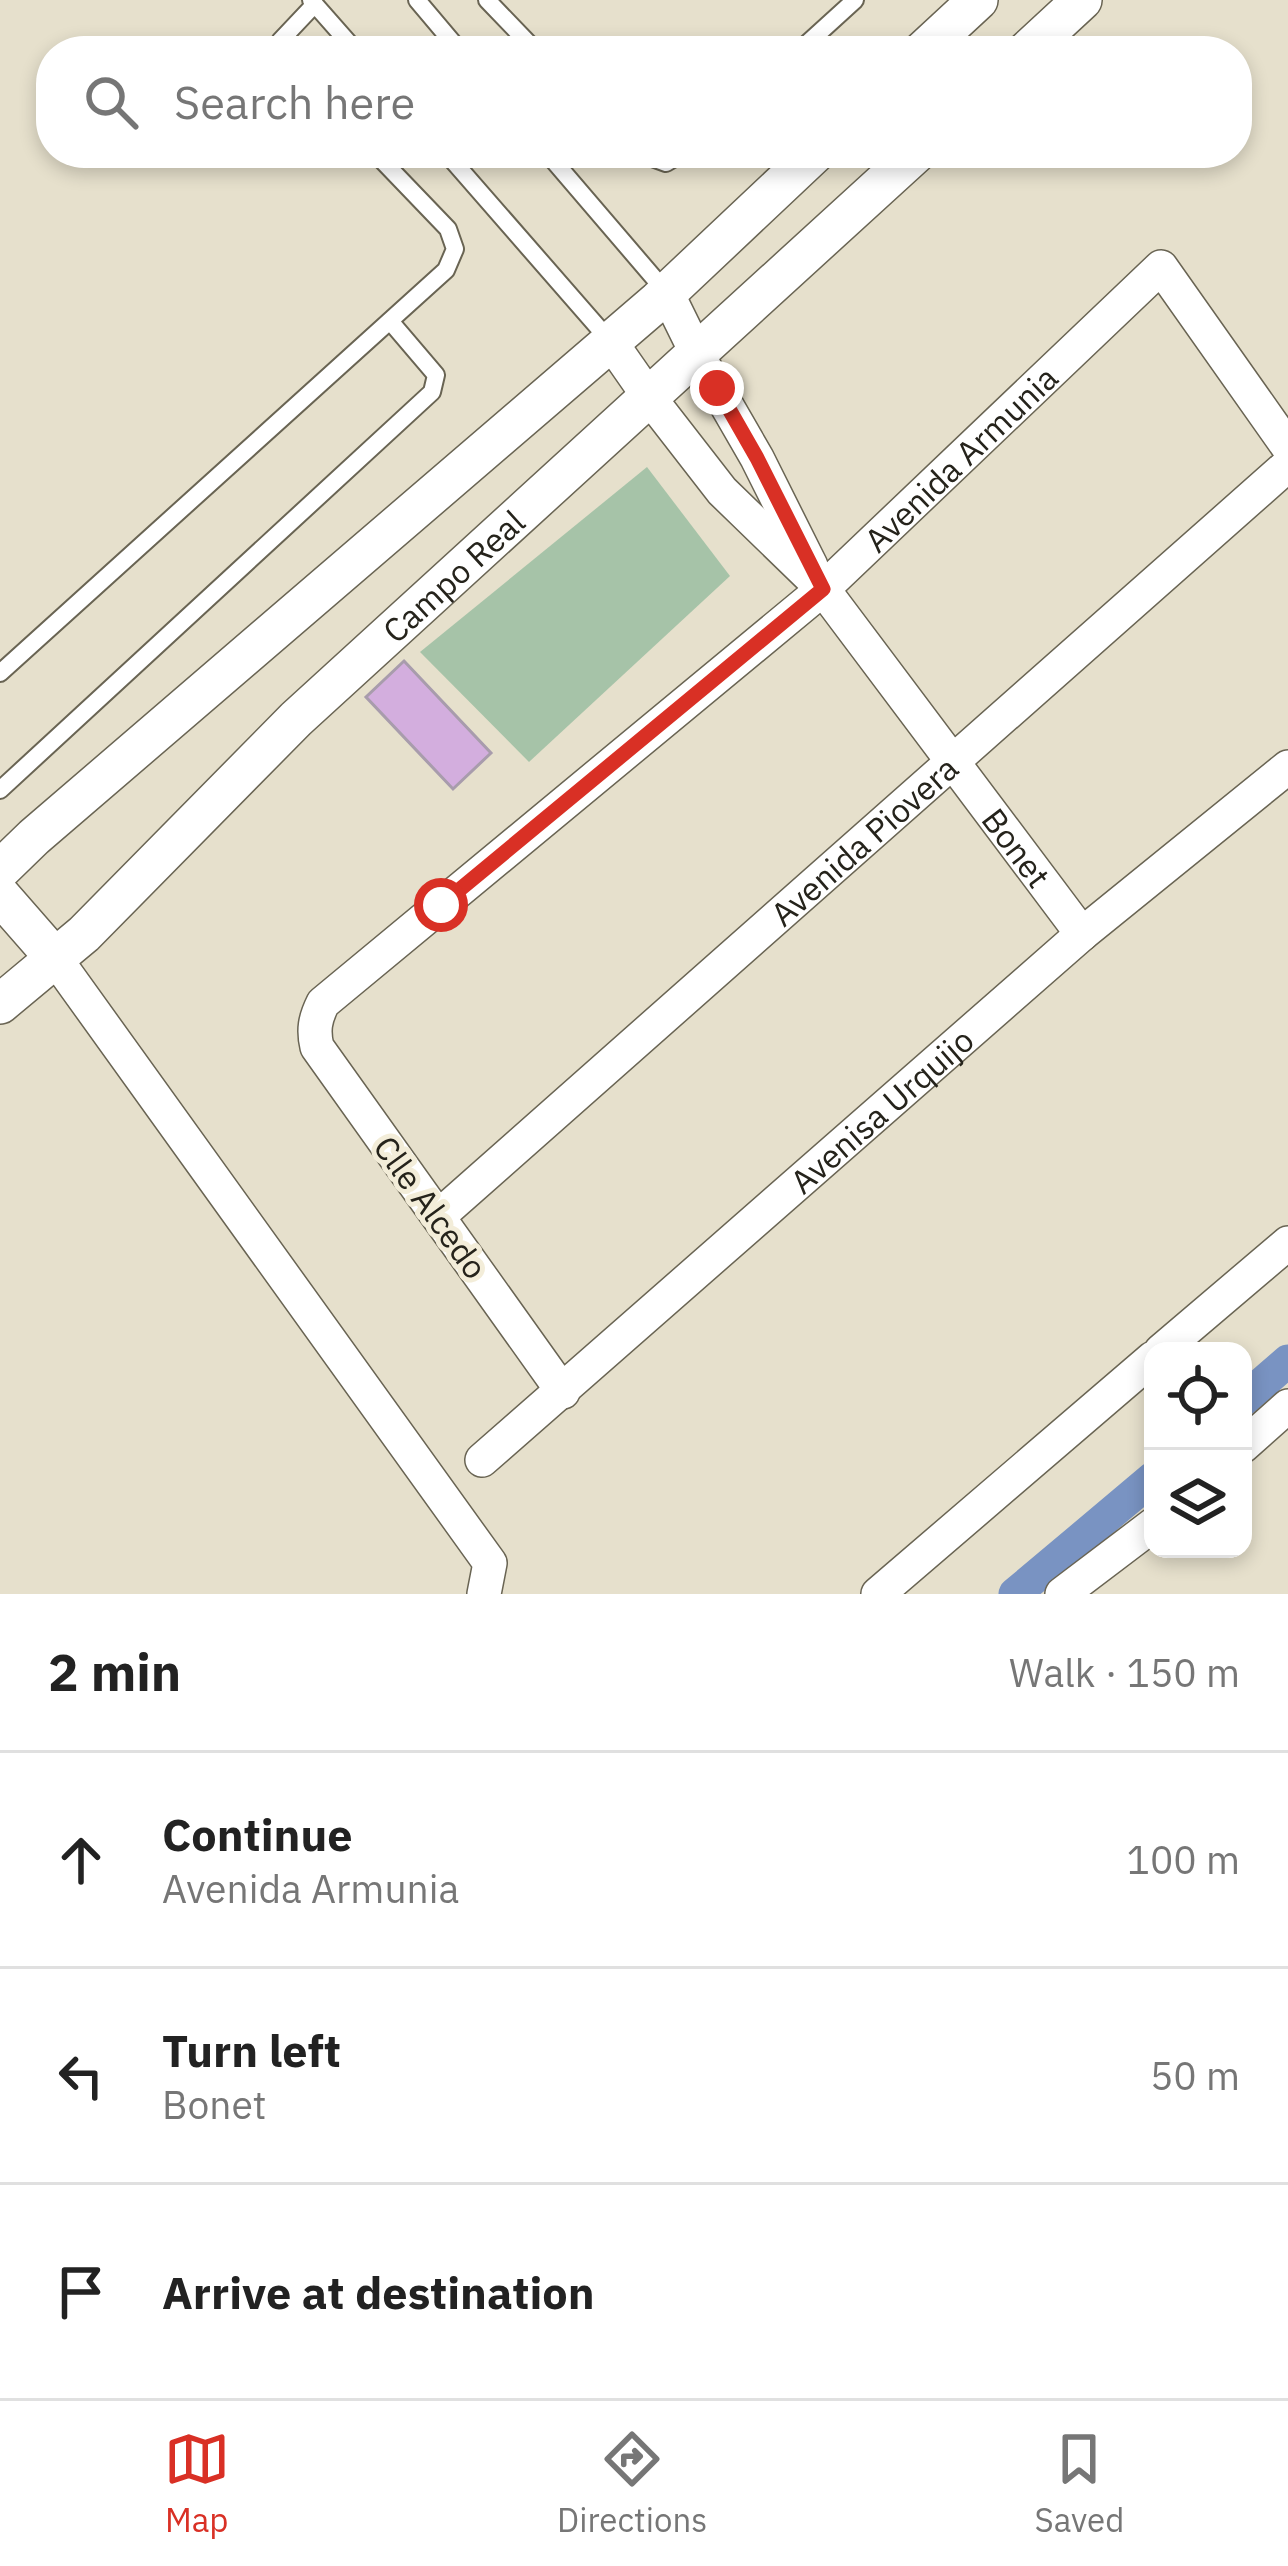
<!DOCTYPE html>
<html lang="en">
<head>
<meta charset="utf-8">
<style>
  :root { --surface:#fff; --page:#f2f2f2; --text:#222; --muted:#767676; --line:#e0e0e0; --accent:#d93025 }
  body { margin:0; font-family:"IBM Plex Sans",sans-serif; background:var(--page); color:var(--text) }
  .controls { position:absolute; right:36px; bottom:36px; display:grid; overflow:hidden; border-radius:24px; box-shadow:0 6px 18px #0003 }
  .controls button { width:108px; height:108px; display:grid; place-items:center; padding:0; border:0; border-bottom:3px solid var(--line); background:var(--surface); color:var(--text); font:60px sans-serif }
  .stop { position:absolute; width:36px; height:36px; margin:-27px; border:9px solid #d93025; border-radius:50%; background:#fff }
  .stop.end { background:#d93025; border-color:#fff; box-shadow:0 3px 12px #0008 }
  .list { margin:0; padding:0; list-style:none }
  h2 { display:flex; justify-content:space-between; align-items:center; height:156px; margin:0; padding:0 48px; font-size:51px }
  h2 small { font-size:39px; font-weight:400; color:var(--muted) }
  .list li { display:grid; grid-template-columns:78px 1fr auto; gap:36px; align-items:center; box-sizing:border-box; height:216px; padding:0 48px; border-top:3px solid var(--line) }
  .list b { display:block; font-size:45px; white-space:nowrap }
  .list p { margin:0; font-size:39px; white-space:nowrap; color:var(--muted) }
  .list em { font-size:39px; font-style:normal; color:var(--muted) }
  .icon { flex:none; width:66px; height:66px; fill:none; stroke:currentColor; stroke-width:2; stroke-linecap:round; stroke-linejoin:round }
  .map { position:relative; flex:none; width:1288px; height:1594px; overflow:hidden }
  .search { position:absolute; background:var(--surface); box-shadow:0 6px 18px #0003; left:36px; right:36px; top:36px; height:132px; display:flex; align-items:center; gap:30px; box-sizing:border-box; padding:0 42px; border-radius:48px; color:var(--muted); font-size:45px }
  .sheet { height:804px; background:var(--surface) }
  nav { display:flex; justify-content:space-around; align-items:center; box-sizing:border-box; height:168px; border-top:3px solid var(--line); background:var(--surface); font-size:33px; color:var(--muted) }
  nav a { display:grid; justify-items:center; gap:6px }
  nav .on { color:var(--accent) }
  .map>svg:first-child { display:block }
</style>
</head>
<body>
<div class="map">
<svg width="1288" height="1594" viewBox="0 0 1288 1594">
  <rect width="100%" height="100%" fill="#e6e0cc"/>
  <path fill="#a6c3a8" d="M647 467 730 576 529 762 420 652Z"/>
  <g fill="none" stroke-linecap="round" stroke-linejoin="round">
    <path stroke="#7993c2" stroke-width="33" d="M1243 1400 1288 1361
      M1015 1594 1153 1478"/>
  </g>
  <path fill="#d3aede" stroke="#a89cac" stroke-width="3" d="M404 661 491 753 453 789 366 697Z"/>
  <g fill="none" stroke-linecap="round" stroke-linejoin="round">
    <defs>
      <path id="service" d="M311 0 356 51
        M417 0 460 51
        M487 0 536 51
        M282 51 280 41 315 4
        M799 51 855 0
        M446 153 610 341
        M547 153 666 292
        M639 153 666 163 683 153
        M0 673 446 270 455 249 448 229 375 153
        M0 790 432 392 436 375 390 321"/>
      <g id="minor">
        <path d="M667 293 697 354 757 458 811 566"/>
        <path id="s1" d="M610 341 649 397 722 491 823 589 1082 934"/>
        <path d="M55 958 490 1563 484 1594"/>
        <path id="s2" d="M439 1216 1288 465"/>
        <path d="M1161 1351 1288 1243"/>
        <path id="s3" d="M563 1392 317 1047C313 1030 315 1019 323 1003L823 589 1161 267 1288 447"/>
        <path d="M1243 1446 1288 1406"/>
        <path id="s4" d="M482 1460 1082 934 1288 767"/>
        <path d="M878 1594 1153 1358"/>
        <path d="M1062 1594 1153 1525"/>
      </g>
      <g id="tertiary">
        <path d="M923 51 978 0"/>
        <path d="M1027 51 1082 0"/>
        <path d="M0 870 34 837 658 301 815 153"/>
        <path d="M0 895 55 958"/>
        <path id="s5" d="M0 1004 84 934 296 719 916 153"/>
      </g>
    </defs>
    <use href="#service" stroke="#696453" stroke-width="20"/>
    <use href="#minor" stroke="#696453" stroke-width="36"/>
    <use href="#tertiary" stroke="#696453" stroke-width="42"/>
    <use href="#service" stroke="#fff" stroke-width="16"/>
    <use href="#minor" stroke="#fff" stroke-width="33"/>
    <use href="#tertiary" stroke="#fff" stroke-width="39"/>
  </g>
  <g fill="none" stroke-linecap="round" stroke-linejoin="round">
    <path stroke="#d93025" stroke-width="15" d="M441 905 823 589 757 458 717 388"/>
  </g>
  <g text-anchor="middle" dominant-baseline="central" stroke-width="10" stroke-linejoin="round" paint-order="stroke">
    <g font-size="33" fill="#25231b" stroke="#f3edd9">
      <text stroke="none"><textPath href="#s3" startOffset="1308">Avenida Armunia</textPath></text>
      <text stroke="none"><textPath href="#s5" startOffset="624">Campo Real</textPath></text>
      <text stroke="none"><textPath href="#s2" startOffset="567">Avenida Piovera</textPath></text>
      <text stroke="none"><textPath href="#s1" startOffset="651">Bonet</textPath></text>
      <text stroke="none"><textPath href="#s4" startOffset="531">Avenisa Urquijo</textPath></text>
      <text transform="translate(431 1207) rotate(54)">Clle Alcedo</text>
    </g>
  </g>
</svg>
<div class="controls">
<button><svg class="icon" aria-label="locate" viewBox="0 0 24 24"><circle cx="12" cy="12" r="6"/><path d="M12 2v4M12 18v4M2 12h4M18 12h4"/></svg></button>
<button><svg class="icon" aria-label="layers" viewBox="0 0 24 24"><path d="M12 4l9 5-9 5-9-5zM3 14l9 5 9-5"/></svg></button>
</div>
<div class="stop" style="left:441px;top:905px"></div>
<div class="stop end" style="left:717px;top:388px"></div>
<div class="search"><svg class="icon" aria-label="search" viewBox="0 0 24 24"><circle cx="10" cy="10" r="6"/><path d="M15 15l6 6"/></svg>Search here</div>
</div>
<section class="sheet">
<h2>2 min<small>Walk · 150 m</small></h2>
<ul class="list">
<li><svg class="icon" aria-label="ahead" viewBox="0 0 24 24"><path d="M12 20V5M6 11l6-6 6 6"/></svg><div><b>Continue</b><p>Avenida Armunia</p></div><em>100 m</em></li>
<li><svg class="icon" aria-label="left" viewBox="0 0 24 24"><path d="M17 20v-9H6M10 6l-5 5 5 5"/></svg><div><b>Turn left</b><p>Bonet</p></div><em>50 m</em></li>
<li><svg class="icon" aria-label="arrive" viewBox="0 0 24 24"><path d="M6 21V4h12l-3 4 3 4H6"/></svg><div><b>Arrive at destination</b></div></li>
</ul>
</section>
<nav>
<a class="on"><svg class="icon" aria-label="map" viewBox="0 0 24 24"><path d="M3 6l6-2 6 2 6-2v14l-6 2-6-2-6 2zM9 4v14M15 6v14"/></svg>Map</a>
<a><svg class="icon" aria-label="directions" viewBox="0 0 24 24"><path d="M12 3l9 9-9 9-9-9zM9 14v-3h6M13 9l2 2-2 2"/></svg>Directions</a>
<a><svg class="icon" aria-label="saved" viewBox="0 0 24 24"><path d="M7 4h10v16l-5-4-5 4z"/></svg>Saved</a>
</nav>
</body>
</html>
